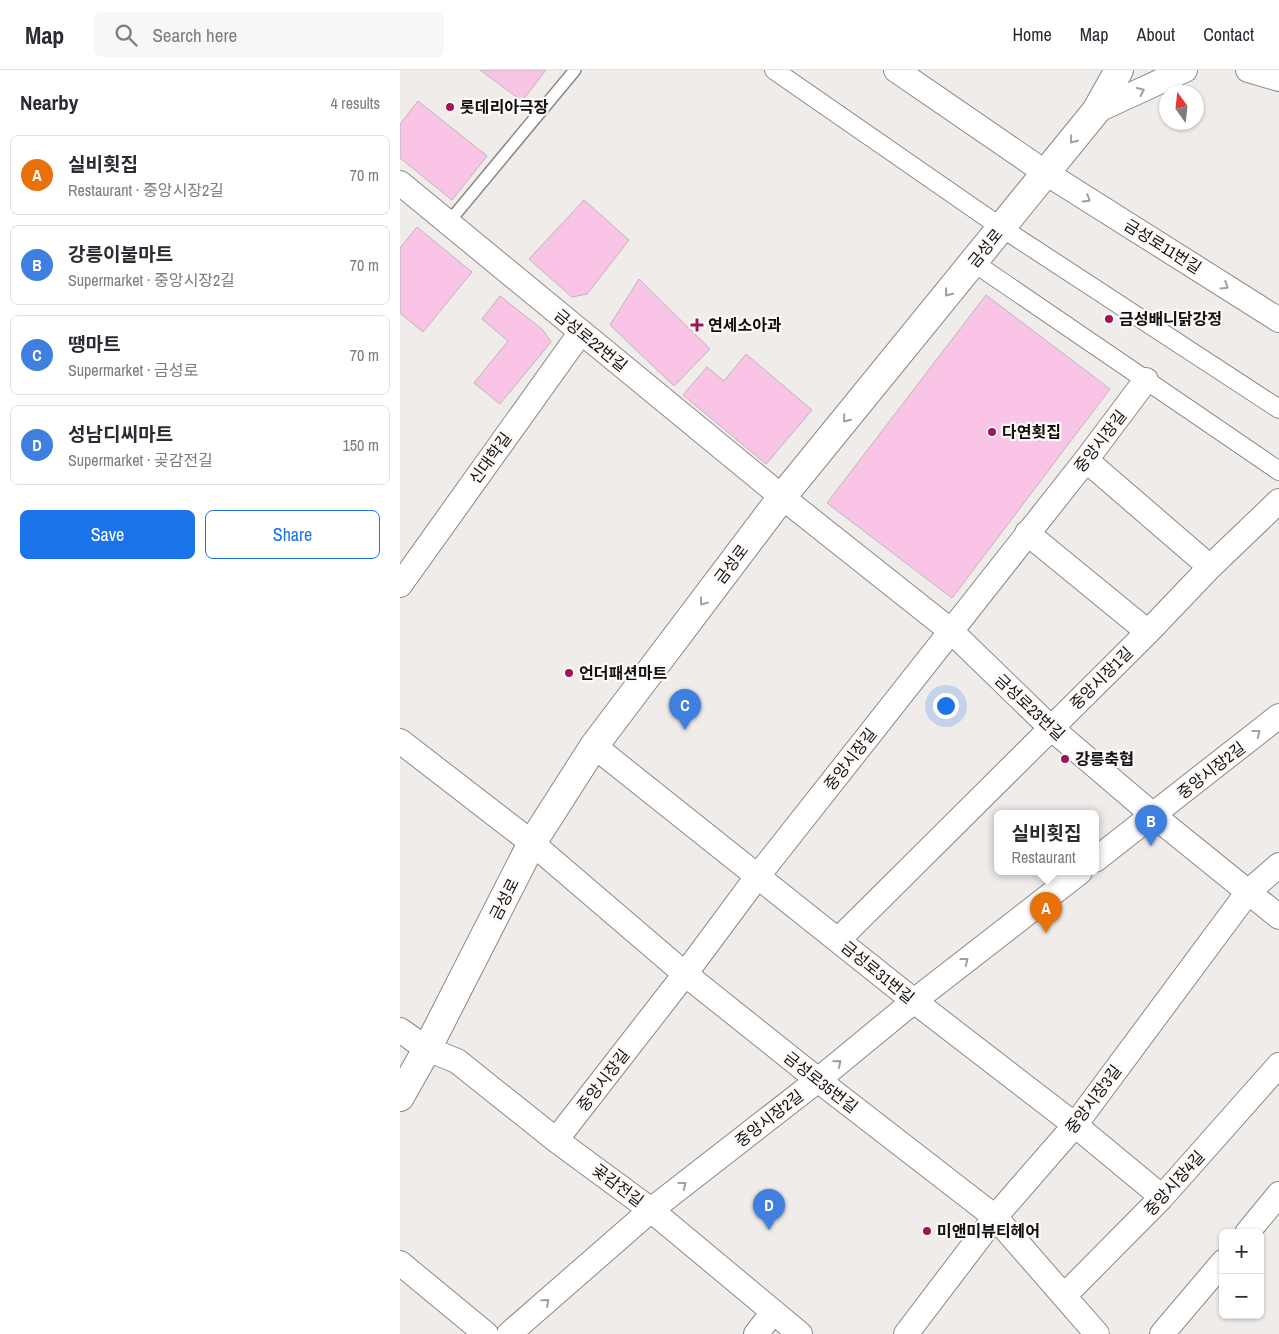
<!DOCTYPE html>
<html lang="en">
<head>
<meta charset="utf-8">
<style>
  :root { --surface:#fff; --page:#f7f7f7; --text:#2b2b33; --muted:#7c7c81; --line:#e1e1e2; --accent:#1a73e8 }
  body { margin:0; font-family:"Archivo Narrow","Noto Sans KR",sans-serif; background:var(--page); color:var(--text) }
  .controls { position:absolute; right:15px; bottom:15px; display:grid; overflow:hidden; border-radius:8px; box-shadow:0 1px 4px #0004 }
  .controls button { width:45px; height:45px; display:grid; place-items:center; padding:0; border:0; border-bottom:1px solid var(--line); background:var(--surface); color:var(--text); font:25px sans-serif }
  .compass { position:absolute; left:759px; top:15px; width:45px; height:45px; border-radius:50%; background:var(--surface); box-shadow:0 1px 4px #0004; rotate:345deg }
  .you { position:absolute; left:545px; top:635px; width:18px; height:18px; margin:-12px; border:4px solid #fff; border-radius:50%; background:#1a73e8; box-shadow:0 0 0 8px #1a73e833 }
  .badge { display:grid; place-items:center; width:32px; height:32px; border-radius:50%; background:var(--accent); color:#fff; font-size:16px; font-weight:700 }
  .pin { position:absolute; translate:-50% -41px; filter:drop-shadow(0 1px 2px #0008) }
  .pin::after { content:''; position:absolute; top:26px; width:18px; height:15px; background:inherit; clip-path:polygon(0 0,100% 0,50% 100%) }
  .popup { position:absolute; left:594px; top:740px; width:105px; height:65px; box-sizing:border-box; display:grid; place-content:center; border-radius:8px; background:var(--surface); filter:drop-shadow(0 1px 4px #0005); font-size:16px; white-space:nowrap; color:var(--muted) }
  .popup b { font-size:19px; color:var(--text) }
  .popup::after { content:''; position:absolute; left:50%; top:100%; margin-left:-10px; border:10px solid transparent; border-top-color:var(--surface) }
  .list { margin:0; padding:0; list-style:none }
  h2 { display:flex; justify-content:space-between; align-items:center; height:65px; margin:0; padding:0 20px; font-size:21px }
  h2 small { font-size:16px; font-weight:400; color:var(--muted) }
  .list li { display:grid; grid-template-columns:32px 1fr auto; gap:15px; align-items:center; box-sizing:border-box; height:80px; margin:0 10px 10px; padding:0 10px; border:1px solid var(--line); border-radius:8px }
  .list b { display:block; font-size:19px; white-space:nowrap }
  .list p { margin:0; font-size:16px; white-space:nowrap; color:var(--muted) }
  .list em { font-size:16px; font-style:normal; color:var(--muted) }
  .actions { display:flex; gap:10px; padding:15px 20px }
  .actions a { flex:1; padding:11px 0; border:1px solid var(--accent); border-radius:8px; text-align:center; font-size:18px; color:var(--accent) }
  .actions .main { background:var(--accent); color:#fff }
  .icon { flex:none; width:28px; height:28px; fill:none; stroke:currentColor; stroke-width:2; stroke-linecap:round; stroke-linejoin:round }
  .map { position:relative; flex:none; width:879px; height:1264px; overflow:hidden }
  header { display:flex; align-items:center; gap:30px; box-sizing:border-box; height:70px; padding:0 25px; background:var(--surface); border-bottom:1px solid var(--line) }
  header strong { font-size:24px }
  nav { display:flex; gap:28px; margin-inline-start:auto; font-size:18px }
  .search { width:350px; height:45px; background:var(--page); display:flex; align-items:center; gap:12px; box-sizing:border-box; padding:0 18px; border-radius:8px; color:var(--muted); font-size:19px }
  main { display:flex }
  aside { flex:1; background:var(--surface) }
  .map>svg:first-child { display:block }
</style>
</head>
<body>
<header>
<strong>Map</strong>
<div class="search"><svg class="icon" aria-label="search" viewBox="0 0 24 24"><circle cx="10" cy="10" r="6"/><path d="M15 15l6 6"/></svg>Search here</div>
<nav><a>Home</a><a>Map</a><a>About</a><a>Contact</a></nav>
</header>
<main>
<aside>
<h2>Nearby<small>4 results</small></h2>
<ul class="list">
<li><span class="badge" style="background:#e8710a">A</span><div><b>실비횟집</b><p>Restaurant · 중앙시장2길</p></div><em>70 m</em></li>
<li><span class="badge" style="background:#3f7fe0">B</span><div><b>강릉이불마트</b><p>Supermarket · 중앙시장2길</p></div><em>70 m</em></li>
<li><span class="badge" style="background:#3f7fe0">C</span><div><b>땡마트</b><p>Supermarket · 금성로</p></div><em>70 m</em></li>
<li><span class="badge" style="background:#3f7fe0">D</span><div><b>성남디씨마트</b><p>Supermarket · 곶감전길</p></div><em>150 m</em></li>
</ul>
<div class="actions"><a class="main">Save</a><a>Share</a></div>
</aside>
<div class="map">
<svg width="879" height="1264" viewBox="0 0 879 1264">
  <rect width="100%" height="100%" fill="#efecea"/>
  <path fill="#f9c4e6" stroke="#bbb7b9" d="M80 0H146L122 31Z
    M18 31 87 86 52 130 0 88V54Z
    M184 130 229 170 187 224 172 227 129 189Z
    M17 157 72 202 23 262 0 243V178Z
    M239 209 310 279 274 316 210 255Z
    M586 225 710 319 552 528 427 433Z
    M100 226 143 260 151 272 100 334 74 313 108 271 82 249Z
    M346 284 412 340 366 394 283 325 307 297 324 311Z"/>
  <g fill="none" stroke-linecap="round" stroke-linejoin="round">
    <defs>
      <path id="service" d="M48 153 175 0"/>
      <path id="pedestrian" d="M374 0 602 158 879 339
        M573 192 879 401"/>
      <path id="minor" d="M496 0 646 103 879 250
        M848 0 879 9
        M696 41 785 0
        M0 113 382 427 551 561 651 658 753 745 879 847
        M686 390 810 497
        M627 463 748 562
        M0 515 181 262
        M0 671 132 773 285 904 418 1010 595 1147 697 1264
        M194 676 514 931 675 1055 762 1127
        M695 790 879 646
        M438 870 748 562 810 497 879 431
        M0 960 27 979 57 991 156 1070 251 1140 400 1264
        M156 1070 285 904 357 807 686 390 746 310
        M847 1163 879 1124
        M0 1193 86 1264
        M664 1226 762 1127 879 995
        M109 1264 251 1140 418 1010 514 931 680 802
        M356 1264 373 1242
        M506 1264 595 1147 675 1055 848 822 879 795
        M762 1264 823 1192"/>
      <path id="tertiary" d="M0 1027 27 979 132 773 194 676 382 427 696 41 719 0"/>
    </defs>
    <use href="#service" stroke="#8b8886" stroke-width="14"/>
    <use href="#pedestrian" stroke="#8b8886" stroke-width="20"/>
    <use href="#minor" stroke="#8b8886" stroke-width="26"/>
    <use href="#tertiary" stroke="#8b8886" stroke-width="30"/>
    <use href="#service" stroke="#fff" stroke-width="11"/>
    <use href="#pedestrian" stroke="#fff" stroke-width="18"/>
    <use href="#minor" stroke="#fff" stroke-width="24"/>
    <use href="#tertiary" stroke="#fff" stroke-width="28"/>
  </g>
  <defs><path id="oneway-chevron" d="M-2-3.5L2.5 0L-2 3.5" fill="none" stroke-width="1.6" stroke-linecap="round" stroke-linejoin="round" transform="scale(1.25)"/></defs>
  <g stroke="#a0a0a0">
    <use href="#oneway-chevron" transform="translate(741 21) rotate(-25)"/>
    <use href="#oneway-chevron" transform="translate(673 70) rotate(129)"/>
    <use href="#oneway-chevron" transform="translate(687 129) rotate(32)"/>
    <use href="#oneway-chevron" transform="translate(825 216) rotate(32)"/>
    <use href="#oneway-chevron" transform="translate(548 223) rotate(129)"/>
    <use href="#oneway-chevron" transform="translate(446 349) rotate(129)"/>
    <use href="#oneway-chevron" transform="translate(303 532) rotate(127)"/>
    <use href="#oneway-chevron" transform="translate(857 663) rotate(-38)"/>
    <use href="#oneway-chevron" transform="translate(565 891) rotate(-38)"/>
    <use href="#oneway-chevron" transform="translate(438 993) rotate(-40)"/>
    <use href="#oneway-chevron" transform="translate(283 1115) rotate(-38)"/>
    <use href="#oneway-chevron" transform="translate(146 1232) rotate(-41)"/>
  </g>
  <g fill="#a1145c" stroke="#fcf9f7" stroke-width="2">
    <circle cx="50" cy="37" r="5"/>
    <circle cx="709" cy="249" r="5"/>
    <path d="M294.5 247.5h5v5h5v5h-5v5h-5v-5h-5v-5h5z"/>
    <circle cx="592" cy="362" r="5"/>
    <circle cx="169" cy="603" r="5"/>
    <circle cx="665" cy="689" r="5"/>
    <circle cx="527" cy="1161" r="5"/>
  </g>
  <g text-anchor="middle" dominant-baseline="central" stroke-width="4.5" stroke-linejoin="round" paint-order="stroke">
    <g font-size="16" font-weight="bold" fill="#121111" stroke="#fcf9f7" text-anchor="start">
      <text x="60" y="37">롯데리아극장</text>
      <text x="719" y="249">금성배니닭강정</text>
      <text x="308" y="255">연세소아과</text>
      <text x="602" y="362">다연횟집</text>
      <text x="179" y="603">언더패션마트</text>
      <text x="675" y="689">강릉축협</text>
      <text x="537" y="1161">미앤미뷰티헤어</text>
    </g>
    <g font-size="16" fill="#121111" stroke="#fcf9f7">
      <text transform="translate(763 176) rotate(32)">금성로11번길</text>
      <text transform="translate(585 178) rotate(-51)">금성로</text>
      <text transform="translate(191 270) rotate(39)">금성로22번길</text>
      <text transform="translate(700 371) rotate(-52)">중앙시장길</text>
      <text transform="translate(90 388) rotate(-54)">신대학길</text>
      <text transform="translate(331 494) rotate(-53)">금성로</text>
      <text transform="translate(701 608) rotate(-45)">중앙시장1길</text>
      <text transform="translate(630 637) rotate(43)">금성로23번길</text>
      <text transform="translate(450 689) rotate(-52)">중앙시장길</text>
      <text transform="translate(811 700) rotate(-38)">중앙시장2길</text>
      <text transform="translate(104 829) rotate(-63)">금성로</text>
      <text transform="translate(478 902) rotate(39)">금성로31번길</text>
      <text transform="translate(203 1010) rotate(-52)">중앙시장길</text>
      <text transform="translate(421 1012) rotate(38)">금성로35번길</text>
      <text transform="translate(693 1029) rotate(-53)">중앙시장3길</text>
      <text transform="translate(369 1048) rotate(-38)">중앙시장2길</text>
      <text transform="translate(774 1113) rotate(-48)">중앙시장4길</text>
      <text transform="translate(218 1115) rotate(37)">곶감전길</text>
    </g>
  </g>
</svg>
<div class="controls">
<button>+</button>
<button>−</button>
</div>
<svg class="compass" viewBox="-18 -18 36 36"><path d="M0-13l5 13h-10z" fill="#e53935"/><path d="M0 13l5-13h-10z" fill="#7c7c81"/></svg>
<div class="you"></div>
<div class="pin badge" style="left:646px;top:863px;background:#e8710a">A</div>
<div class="popup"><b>실비횟집</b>Restaurant</div>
<div class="pin badge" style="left:751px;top:776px;background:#3f7fe0">B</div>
<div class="pin badge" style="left:285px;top:660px;background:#3f7fe0">C</div>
<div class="pin badge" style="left:369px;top:1160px;background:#3f7fe0">D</div>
</div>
</main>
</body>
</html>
